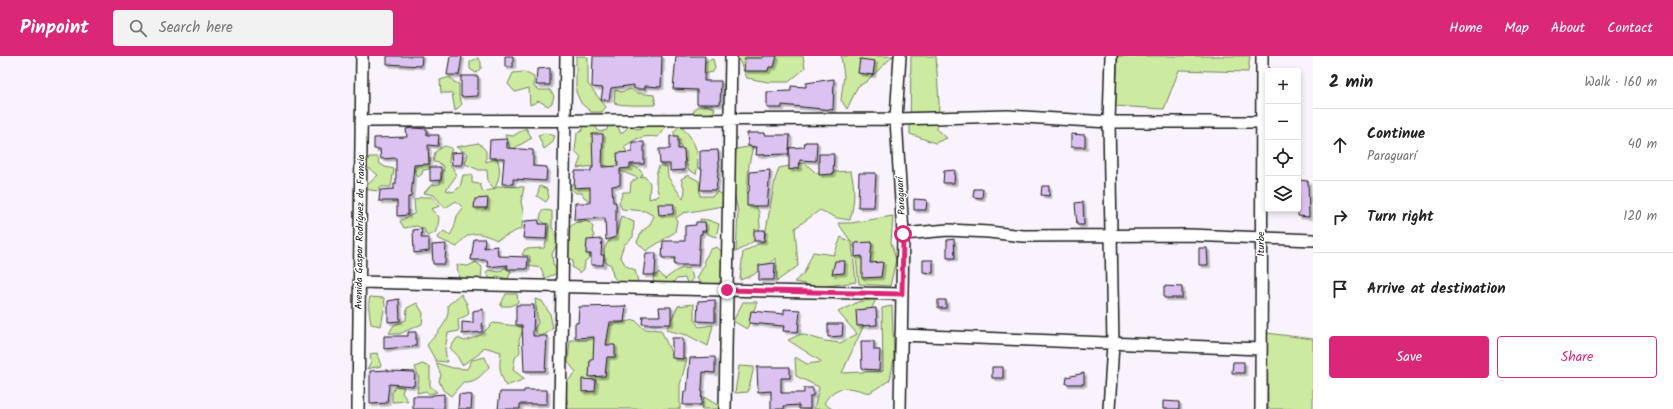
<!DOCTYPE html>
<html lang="en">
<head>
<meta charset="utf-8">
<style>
  :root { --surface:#fff; --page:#f2f2f2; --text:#222; --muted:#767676; --line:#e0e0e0; --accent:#db2777 }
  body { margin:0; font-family:Kalam,sans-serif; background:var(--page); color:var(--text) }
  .controls { position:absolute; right:12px; top:12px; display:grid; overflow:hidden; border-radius:4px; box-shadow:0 2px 6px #0003 }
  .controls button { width:36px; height:36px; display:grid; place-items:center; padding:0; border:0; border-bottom:1px solid var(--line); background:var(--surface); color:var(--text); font:20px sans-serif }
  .stop { position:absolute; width:12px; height:12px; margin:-9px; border:3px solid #db2777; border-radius:50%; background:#fff }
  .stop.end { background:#db2777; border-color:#fff; box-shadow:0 1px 4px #0008 }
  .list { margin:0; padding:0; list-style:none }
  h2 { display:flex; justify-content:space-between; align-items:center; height:52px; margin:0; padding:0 16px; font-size:17px }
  h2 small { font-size:13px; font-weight:400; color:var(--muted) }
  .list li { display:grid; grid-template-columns:26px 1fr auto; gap:12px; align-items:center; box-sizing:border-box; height:72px; padding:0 16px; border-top:1px solid var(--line) }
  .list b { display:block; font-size:15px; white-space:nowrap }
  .list p { margin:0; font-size:13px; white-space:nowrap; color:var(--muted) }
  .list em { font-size:13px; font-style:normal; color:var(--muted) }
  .actions { display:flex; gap:8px; padding:12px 16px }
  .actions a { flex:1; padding:9px 0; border:1px solid var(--accent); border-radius:4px; text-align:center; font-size:14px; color:var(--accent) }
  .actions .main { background:var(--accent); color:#fff }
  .icon { flex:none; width:22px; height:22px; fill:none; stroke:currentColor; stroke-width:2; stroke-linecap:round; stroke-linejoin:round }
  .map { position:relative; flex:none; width:1313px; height:353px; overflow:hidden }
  header { display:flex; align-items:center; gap:24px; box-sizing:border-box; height:56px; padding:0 20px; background:var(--accent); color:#fff }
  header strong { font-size:19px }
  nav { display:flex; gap:22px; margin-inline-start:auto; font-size:14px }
  .search { width:280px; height:36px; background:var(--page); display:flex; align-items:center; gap:10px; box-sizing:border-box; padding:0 14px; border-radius:4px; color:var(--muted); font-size:15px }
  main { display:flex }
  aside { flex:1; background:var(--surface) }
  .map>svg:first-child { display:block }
</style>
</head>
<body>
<header>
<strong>Pinpoint</strong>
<div class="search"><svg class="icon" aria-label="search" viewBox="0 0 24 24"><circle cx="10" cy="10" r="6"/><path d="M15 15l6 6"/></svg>Search here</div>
<nav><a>Home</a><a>Map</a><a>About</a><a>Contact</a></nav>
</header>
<main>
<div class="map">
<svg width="1313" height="353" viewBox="0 0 1313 353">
  <defs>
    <filter id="shadow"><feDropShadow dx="2.5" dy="2.5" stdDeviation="0" flood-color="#0004"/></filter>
  </defs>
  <rect width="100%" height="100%" fill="#f8f3fc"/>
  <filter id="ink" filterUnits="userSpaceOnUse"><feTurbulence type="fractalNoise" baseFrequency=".025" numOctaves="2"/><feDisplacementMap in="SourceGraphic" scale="8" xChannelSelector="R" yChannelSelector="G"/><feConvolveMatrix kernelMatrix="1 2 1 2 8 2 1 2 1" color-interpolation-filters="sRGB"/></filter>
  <g filter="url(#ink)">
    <path fill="#cdeaa1" stroke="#74835e" d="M576 0H586L588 2V28L606 51 602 56H591L581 47 576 36Z
      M737 0H803L805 12 789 26H768L747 22Z
      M841 0H893L866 26 858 30 847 53 841 44 844 20Z
      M911 0H936L939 48 937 74 947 82 935 87 910 78Z
      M1118 0H1250L1248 16 1179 14 1164 53 1115 50Z
      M478 2 481 6V12L476 17 470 13V6Z
      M713 3 715 12 713 16 704 18 702 7Z
      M524 16 534 21V31L539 34H550L554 40 552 47 548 50 539 45 530 49 529 32 515 36 508 28 513 17Z
      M450 21 454 26 459 28V41L462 48 455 55 452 37H441L440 24Z
      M631 33 637 37 654 39 656 49C645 49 623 50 614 47L615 34 621 36Z
      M706 49 715 52 713 57 692 59 696 51Z
      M608 68H617L621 78 629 70 638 73 654 68 665 71 658 81C643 79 636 82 624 91L631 103 632 110 639 113 643 118 640 122 644 120 650 127 649 143 659 140C656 129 654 121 659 110H667L668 121 683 143 685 135 681 123 688 119 699 125 700 140H712L717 136 727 140 723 150 683 157 676 162 677 165 675 176 646 195 637 186 642 175 649 170 654 160 645 155 622 153 619 147 623 136H630L631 126 638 122 605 109 577 112 581 101 575 95 577 77 582 75 584 69 595 70 599 76 607 74Z
      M680 70C695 82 701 100 696 118L688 113 681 90 675 87 674 75Z
      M526 72 532 82 511 94 505 79 513 80Z
      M545 77 555 80 552 87 544 93 538 79Z
      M479 87 486 95V106L497 102C501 113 500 121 495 132L501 130 524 131 521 146 523 155 522 172 497 184C479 176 469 173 457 191L437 182 444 175 450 179 454 172 457 160 463 152 456 145 445 152 434 139 424 137 431 129 440 128 444 111 439 107 433 106 435 96 444 90 452 92 450 98 449 107 453 112 456 120 446 134 453 136 460 131 463 119H472V127L480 128 483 136 495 133 488 126 487 114H479L465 108 468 98 456 91Z
      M753 90 749 108 747 137 759 156 760 171 754 185 736 196 738 156 733 131 736 93Z
      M369 101H378L379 107 385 111 394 113 391 131H381L378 135 363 133 378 119 366 110Z
      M426 102 431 103 429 113 423 114 422 118 418 121 415 117V114L413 113Z
      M805 107 816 117 851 115C855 133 855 145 850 164L837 162 820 154 795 172 798 210 777 225 776 202 753 219 740 224 743 196 764 185 775 124 779 112Z
      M587 126 597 127 592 147 584 141 582 137H576L569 131 573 128Z
      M540 130 547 133 549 141 546 146 537 140Z
      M422 141H433L440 150 431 153 439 161 438 169 435 177 427 180 424 173 416 170 404 172 400 165 415 157 414 144Z
      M542 154 552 155V171L555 177 557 188 552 198 553 208 558 217 545 222 541 212 529 210 530 200 522 199 525 193 544 192 547 183 549 168 544 167 540 163Z
      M621 160 634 166 633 181 624 189 620 200 626 210 635 214 638 226 632 229 620 228 613 220 611 209 605 206 604 193 608 186 616 179Z
      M893 160 891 186 896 204 890 230 859 228 855 192 852 188 856 226 819 231 794 226 804 217 813 196 834 199 841 181 852 187 838 167H851Z
      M700 163 708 164 719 168 716 181C705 178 702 174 700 163Z
      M588 165 593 171 592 175 594 180 589 202 585 205 584 213 580 217 572 211 573 205 566 200V174L576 166Z
      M717 191 725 199 726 219 717 229H701L697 222 705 208 704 204 711 193Z
      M476 206 482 211 481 225 459 223 457 209 468 210Z
      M506 210V213L511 215 508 223 497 220 491 224 486 217 488 214 500 216Z
      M683 212 690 213 693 222 688 229 685 222 677 223 669 229 654 227 653 222 659 216 665 223 676 215Z
      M461 238 467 248 469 258 458 264 459 275 448 277 445 293 447 306 436 305 427 289C437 277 450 266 448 249Z
      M506 238H517L518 246 511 250H500Z
      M370 241 384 242 385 249 381 270 371 268C370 258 367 250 370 241Z
      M535 243 542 245 550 258 553 272 546 278 539 280 534 273 538 267Z
      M876 243 842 317 883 315 882 252 892 250 894 303 890 324 869 337C849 331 836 327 824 347L832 353H814L819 331 796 320 795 301 807 308 822 306 788 284 801 278 825 285 840 287 857 278 838 256 858 246Z
      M743 246H757L747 273 733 265Z
      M417 247 423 257 422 268 399 278 389 277 394 269 406 264 407 252Z
      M694 248V263L699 271 713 269 708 290 687 279 666 274 678 250Z
      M635 264 644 273 661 274 672 299 687 303 680 329V353H568L565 328 576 316 568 306 570 284H587L610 269Z
      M493 267 524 271 519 284 520 296 515 302 513 314 525 323 506 330C499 315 499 311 501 296L484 291 479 298 462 309 456 298 450 292 457 282 465 285 481 279Z
      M1267 277 1313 283V353H1268Z
      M377 297 381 310 367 313 371 306 370 298Z
      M485 301 489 311C481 320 475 327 463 326L451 340 443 334 439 325 441 319 436 307 453 312 467 313 472 304Z
      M422 308 430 311V330L437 336 429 338 426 335 417 337 419 322 415 311Z
      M739 310 754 311 748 336 735 337Z
      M395 330 404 331 402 337 408 345 392 346V337Z
      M704 341 719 350V353H701Z"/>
    <path fill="#dcc2f1" stroke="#1c1c1c" filter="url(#shadow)" d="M387 0H422L421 10 387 8Z
      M450 0H462L459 19H447Z
      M505 0H513V11H505Z
      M593 0H662L661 31 645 30V33H634V29L611 32 609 44H601L603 32 592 31Z
      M676 0H705L704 25H721L720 48H697V34L673 33Z
      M763 0H777L774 11H769L768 15H744L745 2H763Z
      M860 3 875 5 873 19 858 17Z
      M550 12V29H536L537 13Z
      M461 20H478V40L461 41Z
      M834 23 833 54 782 49V52H767V36L791 35V30L806 31V27Z
      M413 72 427 73V79H439L438 90 428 89 429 108 414 109 411 141H408V159L397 160V145H379L380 134 394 133V128H396V102L381 103 380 93H374V82L407 81 406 73Z
      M747 77H765V79H790L789 98 756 99 757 91 748 90Z
      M592 78H603L602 111 618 110 617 97 632 96V86H644V108H630V112L620 113V129L612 130 613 146H616V181L606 184 605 162 574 164 575 147H590V131L574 132 575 115H591V112H593Z
      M1071 78 1085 79V91H1071Z
      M670 80H678V93H684L685 114 670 115V108H660L659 93H670Z
      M507 83V92L533 94V110L547 111 546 125 513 123V128H502L504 102H489L490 84Z
      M805 86H817L816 105 800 104 799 112 789 114V92L804 91Z
      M718 94 719 110 716 134H700L702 113H700V95Z
      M463 96 462 109H452L451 97Z
      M819 98H834L833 118 819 119Z
      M430 111H441V124L430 125Z
      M770 114 767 150H747V137L749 136 750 116Z
      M955 114 954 127H943L944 115Z
      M859 117H876L874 151H858Z
      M1298 124 1308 125 1309 161 1298 160Z
      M1042 130H1049V140L1041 139Z
      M974 133H983L982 142 973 141Z
      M488 142 487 152H474L475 143Z
      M914 143 927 144 926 154H914Z
      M1083 146 1084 169H1077L1075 147Z
      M658 148H674L673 158 659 159Z
      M539 164V168H547L546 183 523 182 525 165Z
      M696 166H705L706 175H702V178H700L698 209H674L675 202H662L663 185H685V170L696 169Z
      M422 173 421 182H429V195L414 197 413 174Z
      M754 174H765L764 185H754Z
      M474 183H485L484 192 497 190 498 200 528 201 527 213H507L508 209 488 211 487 204H471Z
      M602 183 601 199H604L603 209H591V198H586L587 184Z
      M954 183 955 202H947V184Z
      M872 186 870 207 883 206 881 221 862 222V200L855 201V187Z
      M446 188 445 208H433L432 189Z
      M1199 192H1207L1208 209H1199Z
      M646 197H656L655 219H643Z
      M923 204H933V217L923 216Z
      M835 205H845L844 217 832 218Z
      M775 207 774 224H759V209Z
      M1164 230 1182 231V242H1164Z
      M399 243 400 265 388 266V245Z
      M715 244V266L697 265 698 245Z
      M938 244H946V252H938Z
      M516 249H534L533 280H547L545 315H524L522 269H516Z
      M626 250 624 266H610L606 289H615V301H607L605 320 589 321 590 303H593L594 281 575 282V267H578L579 251Z
      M659 251H671V268H642L643 260H660Z
      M876 252 877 269 857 270 856 254Z
      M483 253 482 276 462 278V266L473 267V255Z
      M784 253 800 254 798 276 783 275 784 270 749 267 751 255 784 258Z
      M828 268H843L842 280 828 281Z
      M408 276H416V290L384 293V280H408Z
      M672 282H683V303L672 302Z
      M861 285H874V294H880L879 314 862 313Z
      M715 301V317L703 316 701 349H683L684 335 687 336 690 302Z
      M1233 306H1244V317H1232Z
      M757 311H790V322H781V337H804V332H813V340H810V353H799V349L784 350V353H771V335L758 336Z
      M992 311H1003V322H992Z
      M388 314V315L415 316 414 330 389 328 387 347 370 348V315Z
      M1084 317V328H1066L1067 321Z
      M582 323 596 324 595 335 582 336Z
      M524 334H547V348H520V353H498L500 336H524Z
      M444 338V353H413V340H432V339Z
      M459 338 472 339 471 353H458Z
      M1163 345 1179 346V353H1163Z"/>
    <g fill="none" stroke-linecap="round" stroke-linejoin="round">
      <defs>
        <path id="street" d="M900 0 896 63 903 178 900 353
          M361 65 896 63 1008 60 1109 66H1261
          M903 178 948 174 989 176 1023 180 1189 179 1313 184
          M360 226 902 238
          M901 279 1261 293
          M358 353 362 0
          M560 353 566 0
          M725 353 731 0
          M1109 353 1113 288 1109 66 1111 0
          M1261 353 1262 0"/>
      </defs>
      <use href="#street" stroke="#1c1c1c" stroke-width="14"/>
      <use href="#street" stroke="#fff" stroke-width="11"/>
    </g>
  </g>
  <g fill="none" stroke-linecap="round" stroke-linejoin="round" filter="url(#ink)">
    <path stroke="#db2777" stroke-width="5" d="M727 234 902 238 903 178"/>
  </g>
  <g text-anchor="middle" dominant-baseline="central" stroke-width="3" stroke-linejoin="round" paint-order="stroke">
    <g font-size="10" fill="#1c1c1c" stroke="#fff">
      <text transform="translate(901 140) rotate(-93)">Paraguarí</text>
      <text transform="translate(360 176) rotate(-89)">Avenida Gaspar Rodríguez de Francia</text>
      <text transform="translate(1261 188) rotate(-90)">Iturbe</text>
    </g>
  </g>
</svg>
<div class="controls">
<button>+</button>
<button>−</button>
<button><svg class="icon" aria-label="locate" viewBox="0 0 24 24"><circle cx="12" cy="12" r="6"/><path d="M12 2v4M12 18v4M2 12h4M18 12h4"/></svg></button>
<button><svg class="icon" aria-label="layers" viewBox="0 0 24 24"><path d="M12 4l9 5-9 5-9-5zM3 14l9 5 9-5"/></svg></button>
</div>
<div class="stop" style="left:903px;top:178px"></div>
<div class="stop end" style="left:727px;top:234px"></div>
</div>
<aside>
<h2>2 min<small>Walk · 160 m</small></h2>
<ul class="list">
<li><svg class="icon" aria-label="ahead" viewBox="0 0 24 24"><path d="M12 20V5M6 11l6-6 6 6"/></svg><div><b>Continue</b><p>Paraguarí</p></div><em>40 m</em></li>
<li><svg class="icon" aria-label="right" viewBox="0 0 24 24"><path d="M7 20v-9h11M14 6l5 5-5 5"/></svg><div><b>Turn right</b></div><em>120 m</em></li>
<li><svg class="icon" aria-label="arrive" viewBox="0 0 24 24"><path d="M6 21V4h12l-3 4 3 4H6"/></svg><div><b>Arrive at destination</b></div></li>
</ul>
<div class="actions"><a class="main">Save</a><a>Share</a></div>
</aside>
</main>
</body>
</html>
